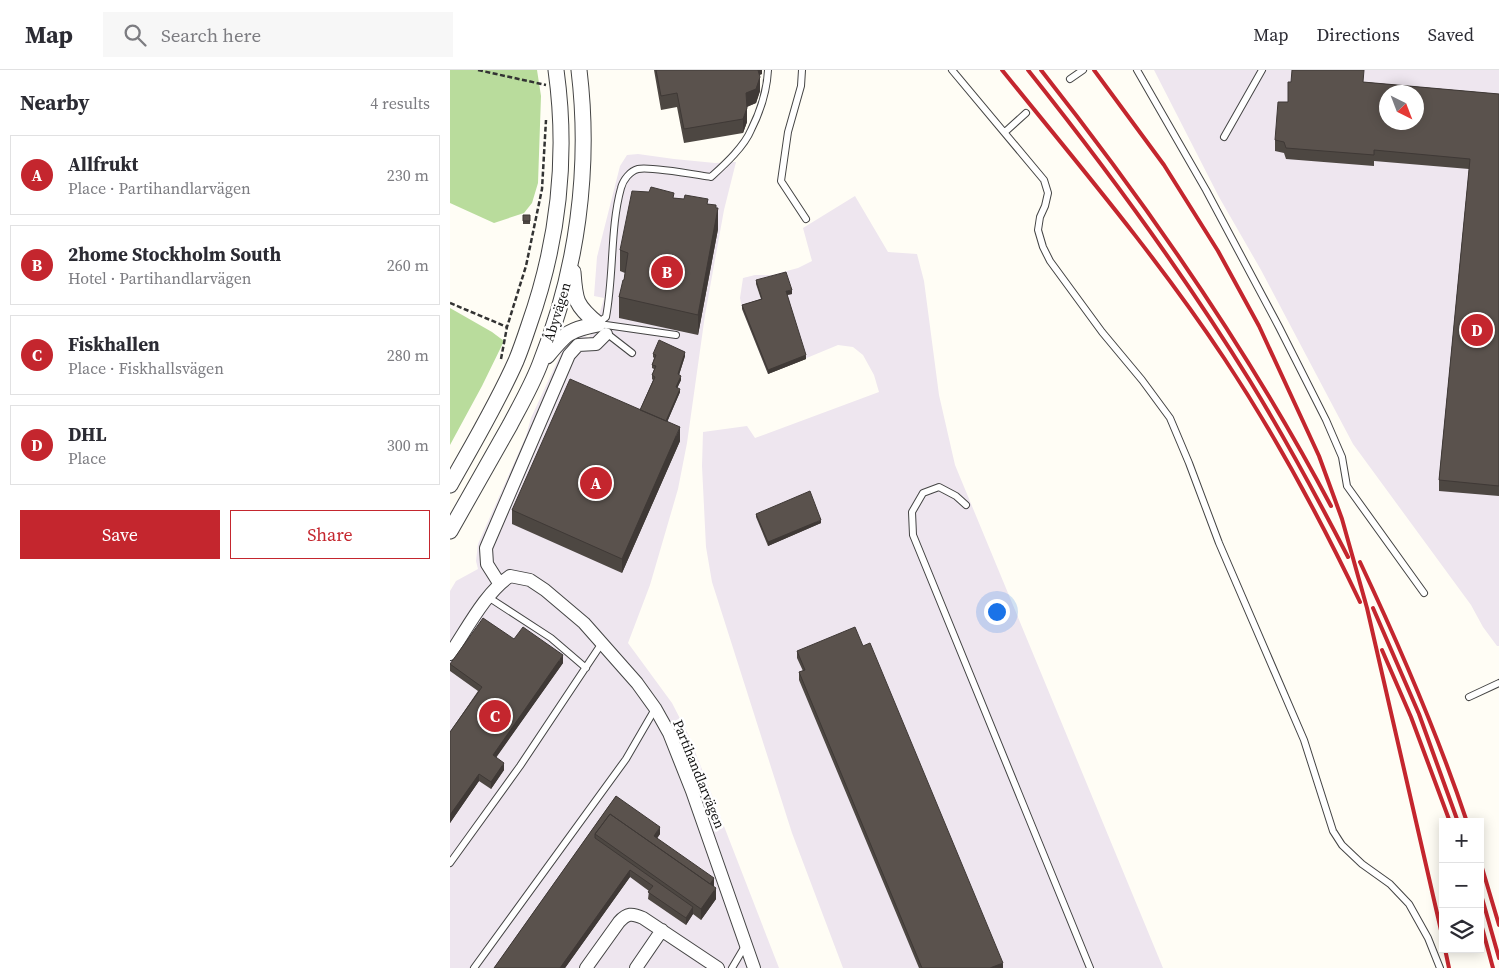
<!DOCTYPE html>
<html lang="en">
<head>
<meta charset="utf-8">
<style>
  :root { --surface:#fff; --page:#f7f7f7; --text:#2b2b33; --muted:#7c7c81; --line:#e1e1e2; --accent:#c4262e }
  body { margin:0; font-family:"Source Serif 4",serif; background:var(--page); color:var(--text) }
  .controls { position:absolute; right:15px; bottom:15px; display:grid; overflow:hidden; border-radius:0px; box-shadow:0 2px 12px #0003 }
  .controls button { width:45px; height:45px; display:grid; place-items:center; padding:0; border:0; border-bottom:1px solid var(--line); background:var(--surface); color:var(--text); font:25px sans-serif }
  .compass { position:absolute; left:929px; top:15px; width:45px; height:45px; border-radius:50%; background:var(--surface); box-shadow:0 2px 12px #0003; rotate:138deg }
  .you { position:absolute; left:546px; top:541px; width:18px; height:18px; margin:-12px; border:4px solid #fff; border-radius:50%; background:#1a73e8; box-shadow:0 0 0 8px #1a73e833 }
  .badge { display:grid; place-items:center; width:32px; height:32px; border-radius:50%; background:var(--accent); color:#fff; font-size:16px; font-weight:700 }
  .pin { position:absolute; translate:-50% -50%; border:2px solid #fff; box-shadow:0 1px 5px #0006 }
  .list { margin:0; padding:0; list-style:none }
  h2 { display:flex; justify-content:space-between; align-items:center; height:65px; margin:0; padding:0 20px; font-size:21px }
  h2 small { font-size:16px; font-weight:400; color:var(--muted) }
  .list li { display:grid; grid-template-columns:32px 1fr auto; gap:15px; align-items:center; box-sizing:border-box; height:80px; margin:0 10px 10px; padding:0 10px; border:1px solid var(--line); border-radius:0px }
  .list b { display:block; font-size:19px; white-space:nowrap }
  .list p { margin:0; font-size:16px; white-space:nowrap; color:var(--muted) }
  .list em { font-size:16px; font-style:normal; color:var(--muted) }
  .actions { display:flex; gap:10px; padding:15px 20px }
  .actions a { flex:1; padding:11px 0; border:1px solid var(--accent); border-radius:0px; text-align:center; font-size:18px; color:var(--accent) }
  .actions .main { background:var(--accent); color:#fff }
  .icon { flex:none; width:28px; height:28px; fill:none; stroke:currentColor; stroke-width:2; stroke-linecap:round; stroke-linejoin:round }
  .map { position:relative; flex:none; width:1049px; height:898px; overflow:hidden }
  header { display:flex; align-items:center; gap:30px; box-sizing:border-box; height:70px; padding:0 25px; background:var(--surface); border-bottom:1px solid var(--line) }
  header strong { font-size:24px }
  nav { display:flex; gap:28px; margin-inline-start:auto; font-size:18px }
  .search { width:350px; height:45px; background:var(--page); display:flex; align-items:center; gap:12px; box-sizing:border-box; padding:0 18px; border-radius:0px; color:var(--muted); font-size:19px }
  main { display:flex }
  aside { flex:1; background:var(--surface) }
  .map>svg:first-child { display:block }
</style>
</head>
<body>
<header>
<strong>Map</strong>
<div class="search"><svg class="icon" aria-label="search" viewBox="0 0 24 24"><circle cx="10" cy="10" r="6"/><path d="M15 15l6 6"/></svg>Search here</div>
<nav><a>Map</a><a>Directions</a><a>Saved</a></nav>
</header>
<main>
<aside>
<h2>Nearby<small>4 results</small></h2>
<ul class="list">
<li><span class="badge">A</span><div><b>Allfrukt</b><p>Place · Partihandlarvägen</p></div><em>230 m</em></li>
<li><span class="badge">B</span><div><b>2home Stockholm South</b><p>Hotel · Partihandlarvägen</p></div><em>260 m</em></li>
<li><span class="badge">C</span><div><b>Fiskhallen</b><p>Place · Fiskhallsvägen</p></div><em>280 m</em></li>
<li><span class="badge">D</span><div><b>DHL</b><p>Place</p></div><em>300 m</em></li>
</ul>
<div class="actions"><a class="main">Save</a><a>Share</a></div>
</aside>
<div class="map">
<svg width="1049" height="898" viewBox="0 0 1049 898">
  <rect width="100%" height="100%" fill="#fffdf5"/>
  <path fill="#eee6ef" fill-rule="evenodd" d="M704 0H1049V576H1047L1033 557 1021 535 903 374 811 200 769 127ZM936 22H966V52H936Z
    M188 84 224 89 265 93 286 92 274 140 255 245 237 373 228 419 200 515 178 573 222 633 239 666 329 898H0V521L6 511 28 499 26 491 28 474 76 366 81 348 112 281 120 271 128 267 135 266 139 268 150 242 154 228 144 226 147 187 170 96 177 85Z
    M405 126 438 182 467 184 474 211 489 325 505 395 713 898H393L342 763 262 512 256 477 252 396 253 362 297 356 305 368 429 322 424 305 413 285 403 277 388 275 318 304 292 239 290 228 293 208 305 205H322L348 198 362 191 353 158Z"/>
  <path fill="#b9dc9c" d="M0 0H87L91 26 88 113 82 133 74 143 44 153 0 133Z
    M0 238 42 262 54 271 32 316 0 375Z"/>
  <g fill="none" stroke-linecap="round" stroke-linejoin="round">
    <defs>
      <path id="service" d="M352 0 351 16 338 62 331 111 356 149
        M502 0 594 110 598 123 595 136 590 147 588 160 593 177 600 191 652 262 692 310 720 348 739 393 769 473 854 670 883 761 892 775 912 794 940 814 959 834 978 868 990 898
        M687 0 756 120 829 257 876 350 892 387 897 416 974 523
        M620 9 633 0
        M555 62 576 43
        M774 67 812 0
        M148 253 156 247C164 205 160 158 171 118 173 110 180 101 188 99 199 96 247 105 261 107 274 95 294 77 301 60 310 42 317 20 318 0
        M149 254 226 265
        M155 262 182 283
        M516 435 506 426 489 417 473 423 462 442 463 465 640 898
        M38 527 101 568 136 598
        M1019 627 1049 613
        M0 793 70 696 152 573
        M24 898 176 689 205 639
        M282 898 295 876"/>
      <path id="minor" d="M49 513 37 494 36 478 119 285 128 275 146 274 156 264
        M0 584C17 559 35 523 60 506L80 510 95 520 134 553 187 613 205 638 219 663 242 721 304 898
        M136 898 169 852C177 843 182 843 193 848L268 898
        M186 898 212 860"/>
      <path id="tertiary" d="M123 202C125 230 125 235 148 254
        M97 286C116 263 118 260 148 254
        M0 415C23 374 47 334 66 291 71 279 75 267 79 255 108 173 118 86 106 0
        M0 461C20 426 40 391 60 355 70 336 82 315 90 294 127 201 141 99 129 0"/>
    </defs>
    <use href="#service" stroke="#444" stroke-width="8"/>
    <use href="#minor" stroke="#444" stroke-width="14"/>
    <use href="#tertiary" stroke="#444" stroke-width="17"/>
    <path stroke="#333" stroke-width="2.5" stroke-dasharray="5 2.5" stroke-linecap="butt" d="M28 0 96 15
      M0 233 57 257
      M51 289 57 257 76 196 92 119 96 50"/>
    <use href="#service" stroke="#fff" stroke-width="6"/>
    <use href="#minor" stroke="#fff" stroke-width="12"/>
    <use href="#tertiary" stroke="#fff" stroke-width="15"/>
    <path stroke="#c4262e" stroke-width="4" d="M552 0C628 94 707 187 774 288 825 365 870 448 910 532
      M578 0C657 99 733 203 800 311 835 368 867 427 898 487
      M591 0C699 137 799 281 881 436
      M644 0 714 95 768 181 809 256 869 386 892 449 917 538 993 869
      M910 492C950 577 987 662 1017 752
      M923 538 969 644 1008 752
      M932 580 961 647 1000 752
      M1030 791 1049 855
      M1030 821 1049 888
      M1030 850 1043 898
      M995 879 999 898"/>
  </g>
  <path fill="#4d4742" d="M204 0H312V4L309 5 310 21 306 33 297 37V52L293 63 234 73 227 37 211 40Z
    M914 12 1049 24V426L989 421V410L1019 99 924 91V96L836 89 834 83 825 81V70L838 32Z
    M224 128 258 134 266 138 268 159 248 265 169 248V227L174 210 175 203 170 201V180Z
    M73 145H80V154H73Z
    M306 210 342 224 337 225 356 289 318 304 292 239V235L311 229 306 214Z
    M203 284 235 286 229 305 231 310 227 318 230 322 217 352 230 371 172 503 62 454V440L190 340 203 310 202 309V305L204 299 202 298V295L204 288 203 287Z
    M306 444 371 453 318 476 306 447Z
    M64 569 113 593 46 687 54 700 41 719 29 711 0 753V662L28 621 0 601V594Z
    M347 581 553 898H469L349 610V602L353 601 347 588Z
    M166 726 210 764 207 768 264 816H263L266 829 251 850 243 844 236 855 198 829 199 821 180 807 115 898H44Z"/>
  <path fill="#3f3936" d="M306 0H312V4L306 6Z
    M310 7V21L306 33 296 37V23Z
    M297 38V52L293 63V49Z
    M266 135V146L268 138V159L248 265V245Z
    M342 220V224L336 225V221Z
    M235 282V286L228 308V304Z
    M356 285V289L318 304V300Z
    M231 306V310L226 321V317Z
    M230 319V322L212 364V360Z
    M230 357V371L172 503V489Z
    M371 450V453L318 476V472Z
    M113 585V593L43 692V685Z
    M54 693V700L41 719V712Z
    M29 704V711L0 753V745Z
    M210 757V764L204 773V766Z
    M180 800V807L115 898H110Z
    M264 808V816L258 824V816Z
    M266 818V829L251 850V839Z
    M243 837V844L236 855V848Z
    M553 893V898H540Z"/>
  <path fill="#5a524d" stroke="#3f3936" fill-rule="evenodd" d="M206 0H308L310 7 306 19 296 23 297 38 293 49 234 59 227 23 211 26Z
    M842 0H914L913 12 1049 24V416L989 410 1020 89 924 80V85L836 78 834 72 825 70 828 32H838V12H841ZM936 22H966V52H936Z
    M201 117 224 123 223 128 234 129 235 125 258 129 257 134 266 135V138H268L248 245 169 227 173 210H174L178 183 170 180 182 121 199 122Z
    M73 145H80V151H73Z
    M336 202 342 220 336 221 356 285 318 300 292 235 312 229 306 210Z
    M209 270 235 282 228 304 231 306 226 317 230 319 216 351 190 340 205 307 202 305 206 296 202 295 206 285 203 284Z
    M120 309 230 357 172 489 62 440Z
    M360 421 371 450 318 472 306 444Z
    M33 548 64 569 73 557 113 585 43 685 54 693 41 712 29 704 0 745V662L32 617 0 594Z
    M405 557 413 576 420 573 553 893 540 898H472L349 602 355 600 347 581Z
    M166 726 210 757 204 766 264 808 260 814 160 744 145 764V768L243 837 236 848 198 822 203 816 180 800 110 898H44Z
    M160 744 266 818 251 839 145 764Z"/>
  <g text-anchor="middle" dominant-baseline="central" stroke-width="5" stroke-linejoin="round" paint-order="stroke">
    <g font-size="14" fill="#111" stroke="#fff">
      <text transform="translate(107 242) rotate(-73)">Åbyvägen</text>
      <text transform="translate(249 704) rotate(68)">Partihandlarvägen</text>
    </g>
  </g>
</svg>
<div class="controls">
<button>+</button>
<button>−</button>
<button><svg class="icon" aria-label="layers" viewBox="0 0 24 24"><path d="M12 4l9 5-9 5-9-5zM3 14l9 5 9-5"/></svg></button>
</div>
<svg class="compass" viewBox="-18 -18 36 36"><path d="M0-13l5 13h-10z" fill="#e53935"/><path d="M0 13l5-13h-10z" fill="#7c7c81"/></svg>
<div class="you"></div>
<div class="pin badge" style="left:146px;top:413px">A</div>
<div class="pin badge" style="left:217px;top:202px">B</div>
<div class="pin badge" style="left:45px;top:646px">C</div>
<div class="pin badge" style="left:1027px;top:260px">D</div>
</div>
</main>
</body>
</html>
